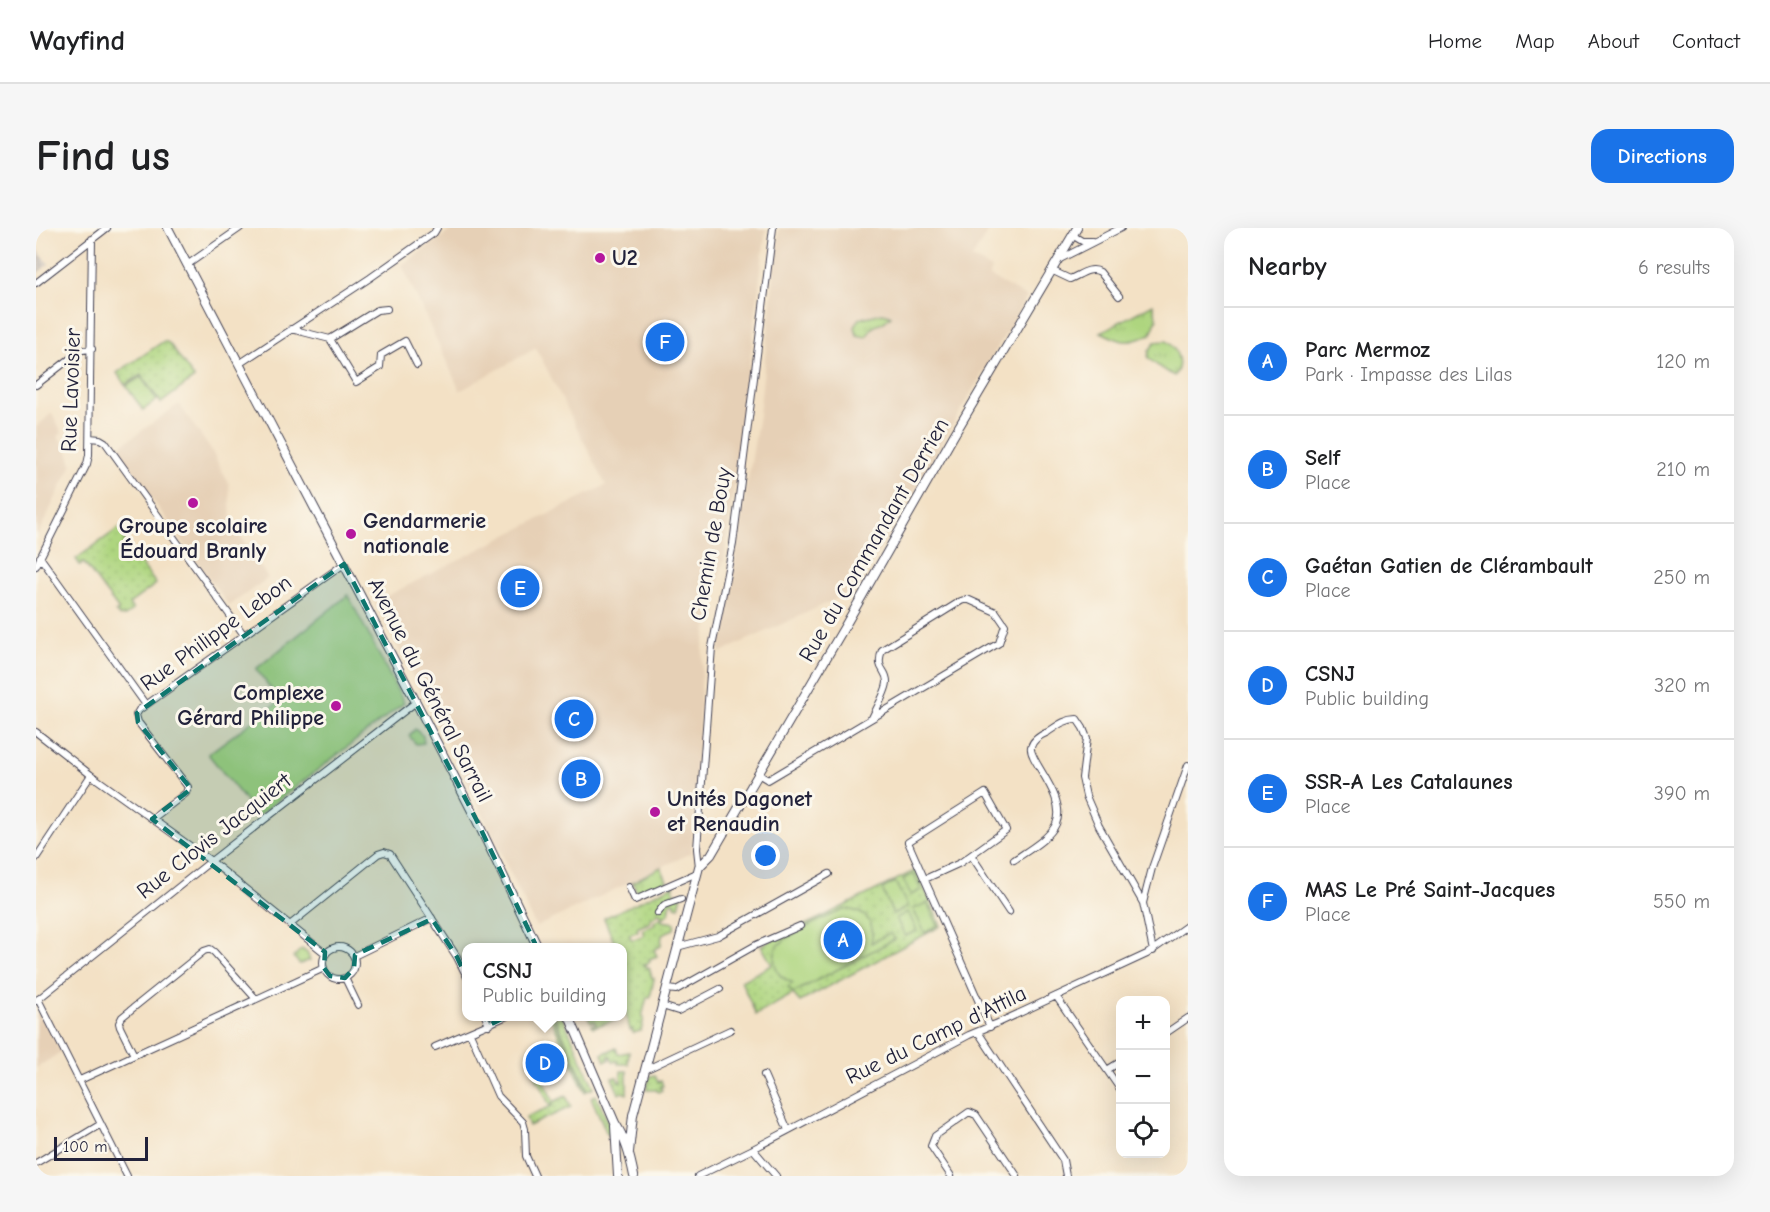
<!DOCTYPE html>
<html lang="en">
<head>
<meta charset="utf-8">
<style>
  :root { --surface:#fff; --page:#f6f6f6; --text:#202124; --muted:#757577; --line:#e0e0e0; --accent:#1a73e8 }
  body { margin:0; font-family:"Comic Neue",sans-serif; background:var(--page); color:var(--text) }
  .controls { position:absolute; right:18px; bottom:18px; display:grid; overflow:hidden; border-radius:12px; box-shadow:0 6px 24px #0002 }
  .controls button { width:54px; height:54px; display:grid; place-items:center; padding:0; border:0; border-bottom:2px solid var(--line); background:var(--surface); color:var(--text); font:30px sans-serif }
  .scale { position:absolute; left:18px; bottom:15px; width:94px; box-sizing:border-box; padding-left:6px; border:3px solid #22223b; border-top:0; font-size:16px; line-height:21px; white-space:nowrap; color:#22223b; -webkit-text-stroke:4px #fbf7ec; paint-order:stroke }
  .you { position:absolute; left:730px; top:628px; width:21px; height:21px; margin:-15px; border:4px solid #fff; border-radius:50%; background:#1a73e8; box-shadow:0 0 0 9px #1a73e833 }
  .badge { display:grid; place-items:center; width:39px; height:39px; border-radius:50%; background:var(--accent); color:#fff; font-size:20px; font-weight:700 }
  .pin { position:absolute; translate:-50% -50%; border:3px solid #fff; box-shadow:0 2px 6px #0006 }
  .popup { position:absolute; left:426px; top:715px; width:165px; height:78px; box-sizing:border-box; display:grid; place-content:center; border-radius:12px; background:var(--surface); filter:drop-shadow(0 2px 4px #0005); font-size:20px; white-space:nowrap; color:var(--muted) }
  .popup b { font-size:22px; color:var(--text) }
  .popup::after { content:''; position:absolute; left:50%; top:100%; margin-left:-12px; border:12px solid transparent; border-top-color:var(--surface) }
  .list { margin:0; padding:0; list-style:none }
  h2 { display:flex; justify-content:space-between; align-items:center; height:78px; margin:0; padding:0 24px; font-size:26px }
  h2 small { font-size:20px; font-weight:400; color:var(--muted) }
  .list li { display:grid; grid-template-columns:39px 1fr auto; gap:18px; align-items:center; box-sizing:border-box; height:108px; padding:0 24px; border-top:2px solid var(--line) }
  .list b { display:block; font-size:22px; white-space:nowrap }
  .list p { margin:0; font-size:20px; white-space:nowrap; color:var(--muted) }
  .list em { font-size:20px; font-style:normal; color:var(--muted) }
  .icon { flex:none; width:33px; height:33px; fill:none; stroke:currentColor; stroke-width:2; stroke-linecap:round; stroke-linejoin:round }
  .map { position:relative; flex:none; width:1152px; height:948px; overflow:hidden; border-radius:18px }
  header { display:flex; align-items:center; gap:36px; box-sizing:border-box; height:84px; padding:0 30px; background:var(--surface); border-bottom:2px solid var(--line) }
  header strong { font-size:28px }
  nav { display:flex; gap:33px; margin-inline-start:auto; font-size:21px }
  .intro { display:flex; align-items:center; justify-content:space-between; box-sizing:border-box; height:144px; padding:0 36px }
  h1 { margin:0; font-size:42px }
  .button { padding:15px 27px; border-radius:18px; background:var(--accent); color:#fff; font-size:21px; font-weight:700 }
  main { display:flex; gap:36px; padding:0 36px }
  aside { flex:1; background:var(--surface); border-radius:18px; box-shadow:0 6px 24px #0002 }
  .map>svg:first-child { display:block }
</style>
</head>
<body>
<header>
<strong>Wayfind</strong>
<nav><a>Home</a><a>Map</a><a>About</a><a>Contact</a></nav>
</header>
<div class="intro"><h1>Find us</h1><a class="button">Directions</a></div>
<main>
<div class="map">
<svg width="1152" height="948" viewBox="0 0 1152 948">
  <defs>
    <pattern id="industrial-grid" width="8" height="8" patternUnits="userSpaceOnUse" patternTransform="scale(1.5)"><rect width="8" height="8" fill="#ccc2b9"/><path d="M0 4h8M4 0v8" fill="none" stroke="#afa6a0"/></pattern>
    <pattern id="grass-tufts" width="24" height="20" patternUnits="userSpaceOnUse" patternTransform="scale(1.5)"><rect width="24" height="20" fill="#aed57f"/><path d="M3 7l-1-3M5 7V3M7 7l1-3M15 17l-1-3M17 17v-4M19 17l1-3" fill="none" stroke="#95b76f"/></pattern>
    <pattern id="park-dots" width="8" height="8" patternUnits="userSpaceOnUse" patternTransform="scale(1.5)"><rect width="8" height="8" fill="#aed57f"/><path d="M2 2h.1M6 6h.1" fill="none" stroke="#95b76f" stroke-width="1.8" stroke-linecap="round"/></pattern>
  </defs>
  <rect width="100%" height="100%" fill="#fbf7ec"/>
  <filter id="ink" filterUnits="userSpaceOnUse"><feTurbulence type="fractalNoise" baseFrequency=".0167" numOctaves="2"/><feDisplacementMap in="SourceGraphic" scale="12" xChannelSelector="R" yChannelSelector="G"/><feConvolveMatrix kernelMatrix="1 2 1 2 8 2 1 2 1" color-interpolation-filters="sRGB"/></filter>
  <filter id="wash" filterUnits="userSpaceOnUse"><feTurbulence type="fractalNoise" baseFrequency=".008" numOctaves="4" result="noise"/><feDisplacementMap in="SourceGraphic" scale="24" xChannelSelector="R" yChannelSelector="G"/><feGaussianBlur stdDeviation="1.35" result="paint"/><feColorMatrix in="noise" values="0 0 0 0 0 0 0 0 0 0 0 0 0 0 0 0 0 1.4 0 .05"/><feComposite in="paint" operator="in"/></filter>
  <g filter="url(#wash)">
    <rect width="100%" height="100%" fill="#f3e1c5"/>
    <path fill="#e6d0b6" d="M418 0H730L704 214 688 331 667 418 659 583 655 625 500 699 437 566 339 374 570 257 500 120 424 163 366 37Z
      M743 0H954L936 30 956 41 953 48 991 69 818 366 809 367 683 425 723 187Z
      M143 176 175 222 193 256 195 294 232 350 193 378 80 221Z
      M16 185 26 205 22 208 32 224 36 236 0 310V199Z
      M0 784 7 792 25 824 0 840Z"/>
    <path fill="url(#industrial-grid)" d="M0 21 13 36 0 46Z"/>
    <path fill="url(#grass-tufts)" stroke="#687c5d" stroke-width="1.5" d="M1117 76 1121 91 1115 106C1091 117 1087 115 1065 104Z
      M846 85 851 86 855 88 848 94 837 99 830 109 821 107 819 99 823 91Z
      M1130 113C1142 121 1147 137 1138 148L1122 138 1112 130 1113 123 1119 114Z
      M379 501 387 508 388 515 380 516 373 508Z
      M625 639 631 653 603 666 596 654Z
      M514 789H517L551 863 549 864Z
      M519 789H527L558 860 552 862Z
      M497 832 517 872 516 877 514 878 493 834Z
      M560 867 577 905 573 910 555 869Z"/>
    <path fill="url(#park-dots)" stroke="#687c5d" stroke-width="1.5" d="M128 113 133 115 158 150 125 175 105 147 89 157 81 145Z
      M83 300H86L92 308 88 312 120 356 93 376 97 382 89 388H84L79 384 83 382 48 335 44 337 40 331Z
      M880 642 905 698 764 774 757 766 720 787 705 753 736 737 725 717 784 690Z
      M638 657 637 664 646 666 643 679 639 678V675L635 674 633 686 626 690 624 685 620 686V688L614 690 615 694 601 700 602 703 593 707 596 712 608 707 606 702 619 696 618 693 625 690 626 693 639 695 638 701 626 706 625 718 618 722 621 728 613 731 614 734 606 737H610L611 740 613 739 616 750H618V751L614 770 611 769 606 789 608 790 605 803 597 805 596 801 594 802 587 773V720L580 719 568 690Z
      M266 721 271 725 274 732 264 736 257 729Z
      M552 789H579L580 792 557 799 556 797 560 796 559 793 555 794Z
      M580 820 582 826 593 824 592 836H582V833L577 834 574 828 572 829 573 832 569 833 566 826Z
      M585 843H591V866L586 864 583 866 576 850 581 849 582 853 585 854Z
      M619 847 622 854 625 853 627 858 624 859 626 862 622 864 620 862H610L614 848Z
      M530 868 535 879 493 898 490 889 516 878 517 874Z"/>
    <path fill="#aed57f" stroke="#687c5d" stroke-width="1.5" d="M105 149 121 172 107 182 90 158Z
      M312 367 368 475 222 588 172 526 244 473 220 441Z
      M878 646 885 662 875 667 867 651Z
      M859 654 872 679 857 686 846 661Z
      M891 675 902 697 889 705 877 681Z
      M809 681C830 683 840 694 835 715L854 705 859 711 757 765 752 759 757 755C746 750 741 747 739 735 738 731 738 726 740 721 748 706 793 689 809 681Z
      M872 684 881 703 869 708 860 690Z"/>
  </g>
  <g filter="url(#ink)">
    <g fill="none" stroke-linecap="round" stroke-linejoin="round">
      <defs>
        <path id="minor" d="M1036 7 1046 13H1056
          M1022 32 1085 0
          M151 37 204 0
          M1015 42 1034 51C1044 47 1054 38 1064 44L1083 68
          M0 55 71 0
          M255 101 294 111 320 154 344 139 345 127 369 113 381 137
          M294 111 341 82 351 81
          M203 136 334 50 398 5 401 0
          M0 157 40 126 46 122 56 121
          M54 210 64 211 69 214 208 407
          M4 329 110 477
          M0 338 51 236 53 227 56 11
          M0 504 55 547 175 633 290 726
          M722 546 732 552 963 415 969 397 960 384 931 371 925 373 846 422C839 443 851 440 851 454 851 463 840 481 836 490
          M116 591 150 565 152 559 102 494 100 487 103 482 308 336
          M935 627 973 684
          M0 630 55 547
          M978 632C991 623 1014 610 1020 596 1032 569 992 532 995 519 997 511 1005 507 1012 504 1021 498 1029 491 1041 491L1047 500 1051 510 1046 550 1050 568 1063 598 1107 675
          M663 639 661 621 676 419 697 316 737 0
          M889 651 924 635 970 602 949 565 872 614 954 799
          M593 659 599 672 661 645
          M622 685 628 677 645 671
          M255 696 342 626 348 624 354 626 421 729 431 749
          M641 719 682 708 793 646
          M287 735a16 16 0 1 1 32 0a16 16 0 1 1-32 0Z
          M1117 723 1107 675 1116 640 1152 537
          M318 728 396 690
          M309 750 322 777
          M630 761 640 762 720 717 764 698
          M1020 768 1084 861
          M2 771 91 948
          M0 773 175 633 380 474
          M626 778 642 783 684 761
          M449 788 453 797
          M942 804 1027 932 1030 948
          M434 805 462 868 487 894 489 901 490 928 499 948
          M1130 805 1152 790
          M399 819 471 788
          M98 827 84 799 83 795 86 789 168 723 174 721 178 724 220 771
          M609 842 694 802
          M1071 842 1084 834
          M728 847 752 902
          M44 852 288 740
          M717 921 740 948
          M0 935 65 896
          M662 948 717 921 933 807 962 795 1111 726 1152 697
          M915 948 895 918 899 908 933 884 940 887 981 948"/>
        <path id="major" d="M132 0 380 474 440 591 502 720
          M533 788 579 895C590 912 594 928 598 948
          M579 898 582 948
          M593 924 597 887 663 639 675 627 809 398 918 207 1041 0"/>
      </defs>
      <use href="#minor" stroke="#413f50" stroke-width="8"/>
      <use href="#major" stroke="#413f50" stroke-width="10"/>
      <use href="#minor" stroke="#fff" stroke-width="6"/>
      <use href="#major" stroke="#fff" stroke-width="8"/>
    </g>
  </g>
  <path fill="#0f766e" fill-opacity="0.2" stroke="#0f766e" stroke-width="4.5" stroke-dasharray="12 8" stroke-linejoin="round" d="M308 336 440 591 522 764 453 797 421 729 396 691 319 727 318 740 309 750 294 748 288 740 289 724 116 591 155 561 102 494 101 485Z"/>
  <g fill="#b5179e" stroke="#fbf7ec" stroke-width="2">
    <circle cx="564" cy="30" r="6"/>
    <circle cx="157" cy="275" r="6"/>
    <circle cx="315" cy="306" r="6"/>
    <circle cx="300" cy="478" r="6"/>
    <circle cx="619" cy="584" r="6"/>
  </g>
  <g text-anchor="middle" dominant-baseline="central" stroke-width="6" stroke-linejoin="round" paint-order="stroke">
    <g font-size="22" font-weight="bold" fill="#22223b" stroke="#fbf7ec" text-anchor="start">
      <text x="576" y="30">U2</text>
      <text x="327" y="293">Gendarmerie<tspan x="327" dy="25">nationale</tspan></text>
      <text x="157" y="298" text-anchor="middle">Groupe scolaire<tspan x="157" dy="25">Édouard Branly</tspan></text>
      <text x="288" y="465" text-anchor="end">Complexe<tspan x="288" dy="25">Gérard Philippe</tspan></text>
      <text x="631" y="571">Unités Dagonet<tspan x="631" dy="25">et Renaudin</tspan></text>
    </g>
    <g font-size="22" fill="#22223b" stroke="#fbf7ec">
      <text transform="translate(35 162) rotate(-88)">Rue Lavoisier</text>
      <text transform="translate(838 312) rotate(-60)">Rue du Commandant Derrien</text>
      <text transform="translate(675 316) rotate(-80)">Chemin de Bouy</text>
      <text transform="translate(180 405) rotate(-36)">Rue Philippe Lebon</text>
      <text transform="translate(394 462) rotate(63)">Avenue du Général Sarrail</text>
      <text transform="translate(178 608) rotate(-38)">Rue Clovis Jacquiert</text>
      <text transform="translate(900 807) rotate(-26)">Rue du Camp d'Attila</text>
    </g>
  </g>
</svg>
<div class="controls">
<button>+</button>
<button>−</button>
<button><svg class="icon" aria-label="locate" viewBox="0 0 24 24"><circle cx="12" cy="12" r="6"/><path d="M12 2v4M12 18v4M2 12h4M18 12h4"/></svg></button>
</div>
<div class="scale">100 m</div>
<div class="you"></div>
<div class="pin badge" style="left:807px;top:712px">A</div>
<div class="pin badge" style="left:545px;top:551px">B</div>
<div class="pin badge" style="left:538px;top:491px">C</div>
<div class="pin badge" style="left:509px;top:835px">D</div>
<div class="popup"><b>CSNJ</b>Public building</div>
<div class="pin badge" style="left:484px;top:360px">E</div>
<div class="pin badge" style="left:629px;top:114px">F</div>
</div>
<aside>
<h2>Nearby<small>6 results</small></h2>
<ul class="list">
<li><span class="badge">A</span><div><b>Parc Mermoz</b><p>Park · Impasse des Lilas</p></div><em>120 m</em></li>
<li><span class="badge">B</span><div><b>Self</b><p>Place</p></div><em>210 m</em></li>
<li><span class="badge">C</span><div><b>Gaétan Gatien de Clérambault</b><p>Place</p></div><em>250 m</em></li>
<li><span class="badge">D</span><div><b>CSNJ</b><p>Public building</p></div><em>320 m</em></li>
<li><span class="badge">E</span><div><b>SSR-A Les Catalaunes</b><p>Place</p></div><em>390 m</em></li>
<li><span class="badge">F</span><div><b>MAS Le Pré Saint-Jacques</b><p>Place</p></div><em>550 m</em></li>
</ul>
</aside>
</main>
</body>
</html>
